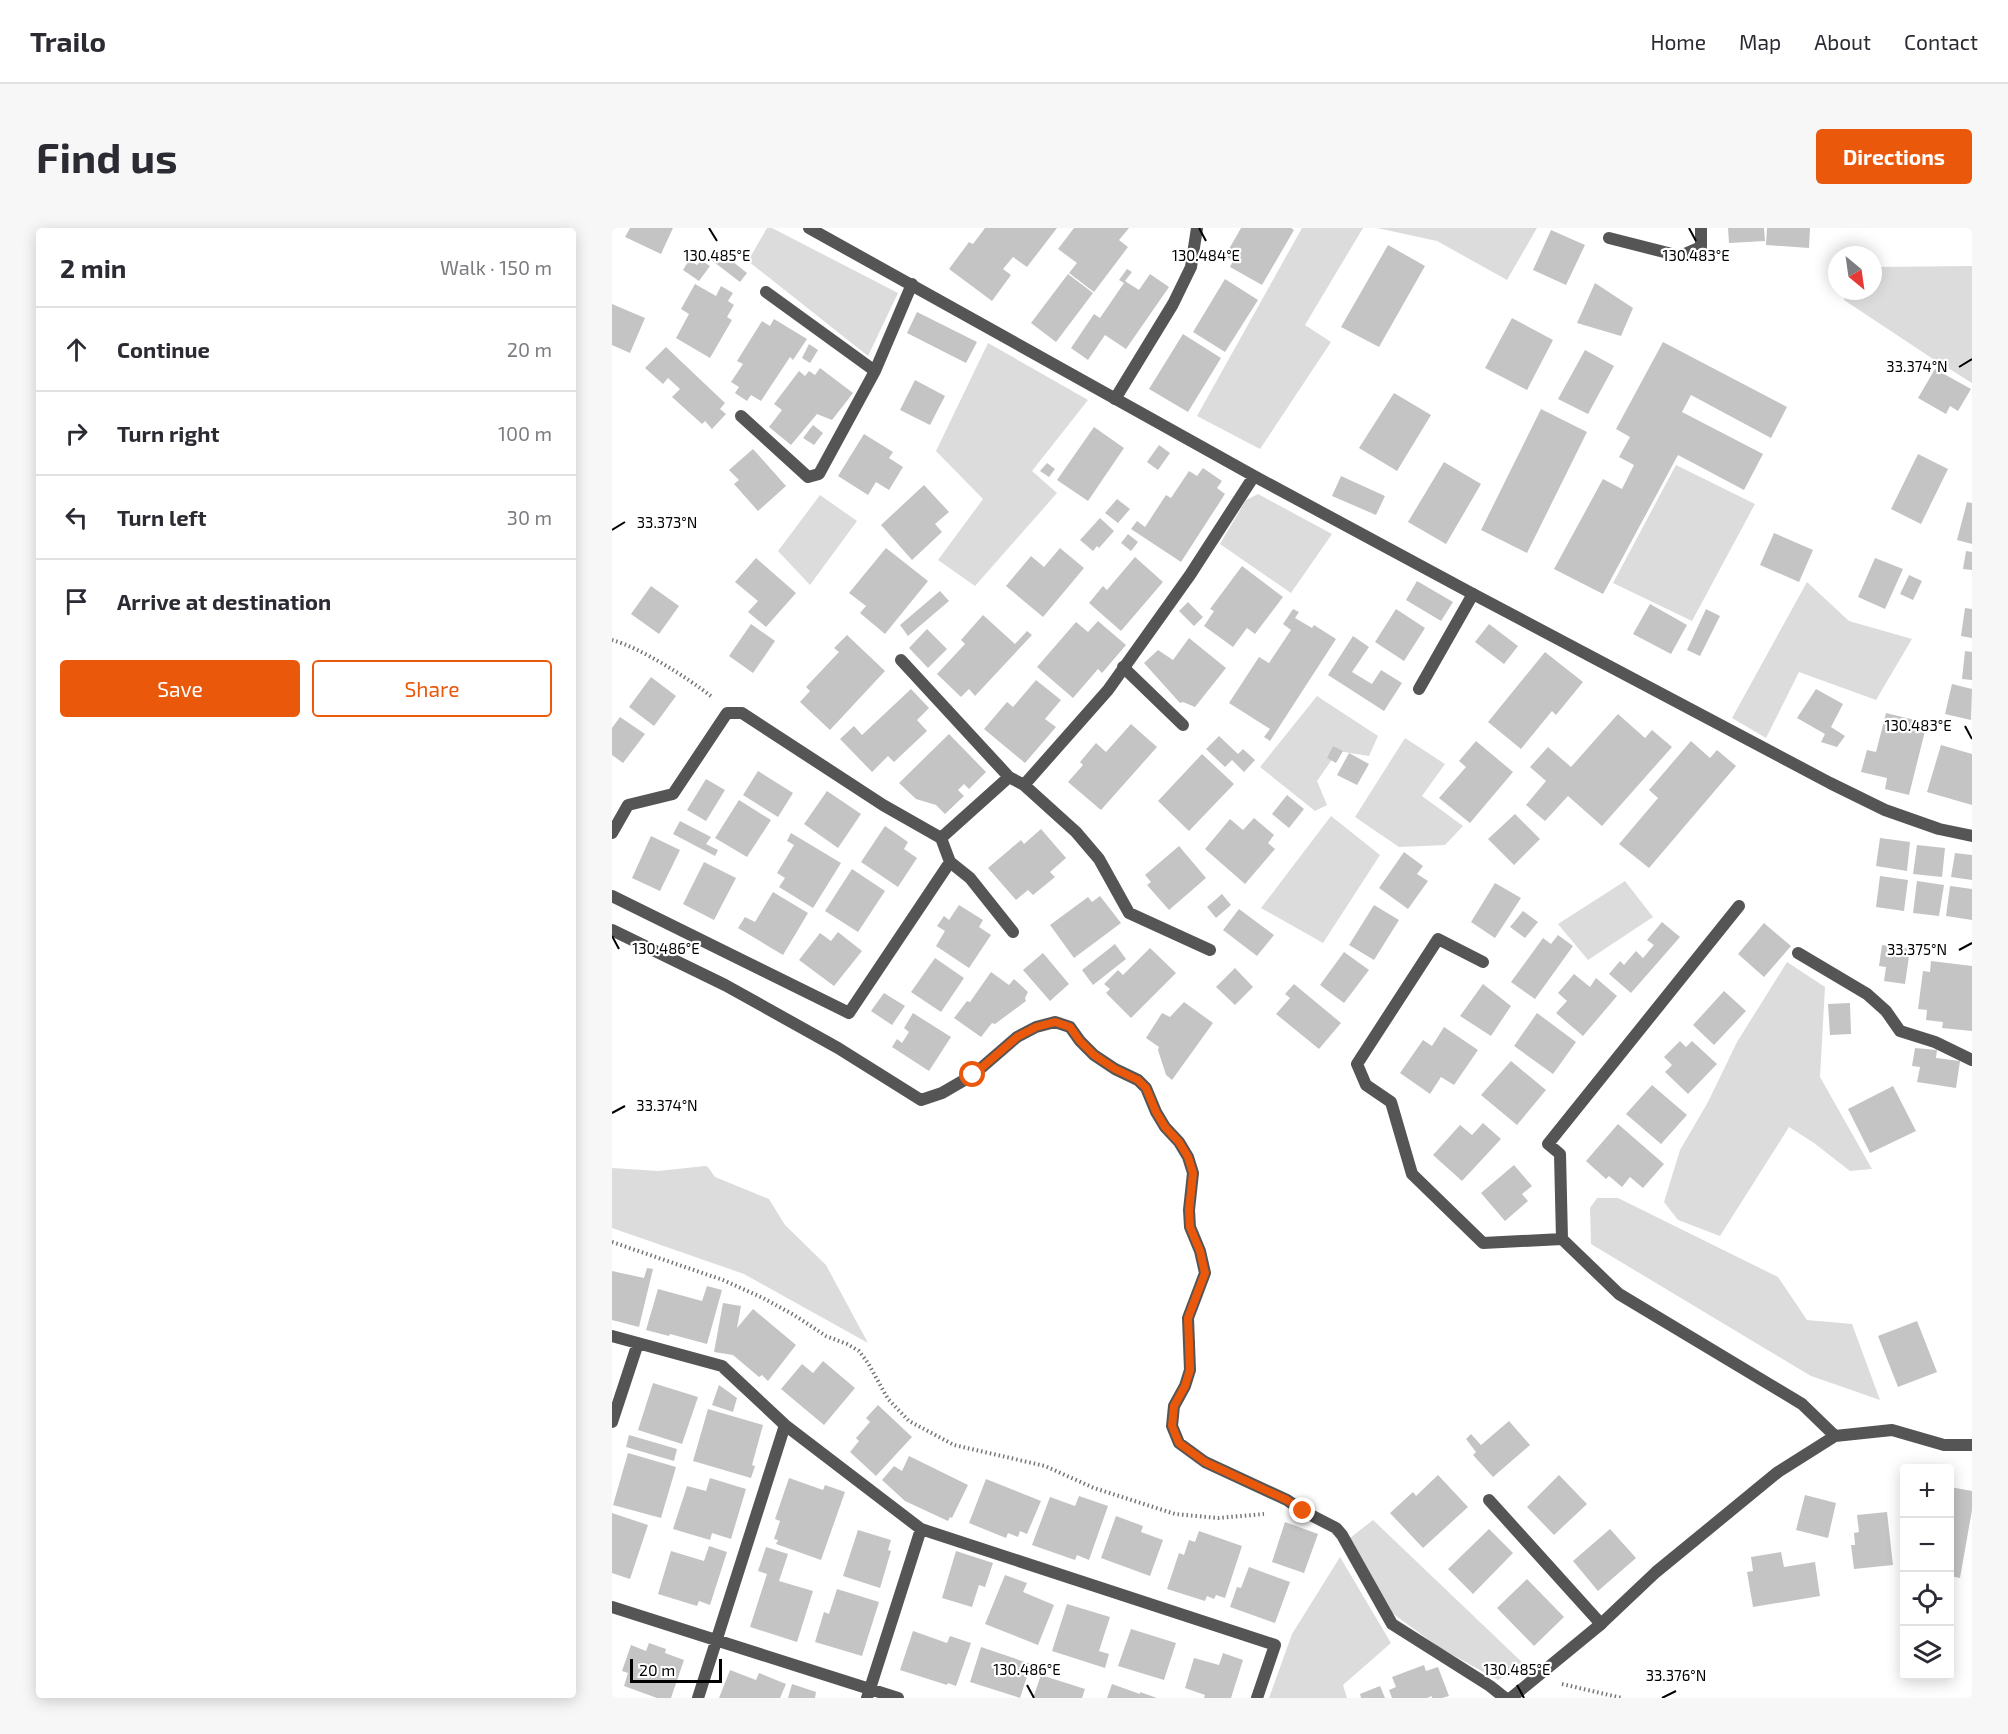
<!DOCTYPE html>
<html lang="en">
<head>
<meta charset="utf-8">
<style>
  :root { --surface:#fff; --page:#f7f7f7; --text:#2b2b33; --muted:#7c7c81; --line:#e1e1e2; --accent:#ea580c }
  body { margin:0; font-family:"Exo 2",sans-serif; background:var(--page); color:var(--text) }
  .controls { position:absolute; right:18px; bottom:18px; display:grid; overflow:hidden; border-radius:6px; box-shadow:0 3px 15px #0003 }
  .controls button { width:54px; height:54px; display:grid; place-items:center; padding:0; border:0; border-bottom:2px solid var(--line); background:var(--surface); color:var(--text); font:30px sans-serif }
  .compass { position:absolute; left:1216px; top:18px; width:54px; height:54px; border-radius:50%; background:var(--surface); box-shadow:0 3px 15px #0003; rotate:151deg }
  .scale { position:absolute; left:18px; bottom:15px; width:92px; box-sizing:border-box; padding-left:6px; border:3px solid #000; border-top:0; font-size:16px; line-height:21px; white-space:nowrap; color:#000; -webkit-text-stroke:4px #fff; paint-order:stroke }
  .stop { position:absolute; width:18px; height:18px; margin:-14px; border:4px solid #ea580c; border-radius:50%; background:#fff }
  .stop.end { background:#ea580c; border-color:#fff; box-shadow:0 2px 6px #0008 }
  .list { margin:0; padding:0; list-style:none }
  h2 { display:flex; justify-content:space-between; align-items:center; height:78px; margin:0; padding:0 24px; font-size:26px }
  h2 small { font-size:20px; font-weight:400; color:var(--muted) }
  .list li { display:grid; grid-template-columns:39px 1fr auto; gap:18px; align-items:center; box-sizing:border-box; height:84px; padding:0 24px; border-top:2px solid var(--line) }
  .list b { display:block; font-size:22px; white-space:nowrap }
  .list em { font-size:20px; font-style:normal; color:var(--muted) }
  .actions { display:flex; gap:12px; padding:18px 24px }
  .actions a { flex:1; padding:14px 0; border:2px solid var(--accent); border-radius:6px; text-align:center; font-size:21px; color:var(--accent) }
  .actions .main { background:var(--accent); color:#fff }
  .icon { flex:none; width:33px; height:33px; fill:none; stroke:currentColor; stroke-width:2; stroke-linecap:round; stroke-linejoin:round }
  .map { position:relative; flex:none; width:1360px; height:1470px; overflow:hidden; border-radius:6px }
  header { display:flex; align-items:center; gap:36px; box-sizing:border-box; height:84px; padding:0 30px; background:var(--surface); border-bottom:2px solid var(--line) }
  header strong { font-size:28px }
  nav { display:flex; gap:33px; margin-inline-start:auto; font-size:21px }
  .intro { display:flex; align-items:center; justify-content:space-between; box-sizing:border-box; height:144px; padding:0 36px }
  h1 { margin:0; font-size:42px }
  .button { padding:15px 27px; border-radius:6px; background:var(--accent); color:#fff; font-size:21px; font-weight:700 }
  main { display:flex; gap:36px; padding:0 36px }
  aside { flex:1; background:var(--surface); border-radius:6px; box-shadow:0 3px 15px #0003 }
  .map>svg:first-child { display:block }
</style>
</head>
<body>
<header>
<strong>Trailo</strong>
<nav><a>Home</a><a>Map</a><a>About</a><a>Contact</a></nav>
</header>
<div class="intro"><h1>Find us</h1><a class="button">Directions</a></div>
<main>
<aside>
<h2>2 min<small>Walk · 150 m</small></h2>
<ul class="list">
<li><svg class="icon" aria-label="ahead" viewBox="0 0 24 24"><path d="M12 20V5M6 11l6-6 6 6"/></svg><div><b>Continue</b></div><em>20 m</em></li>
<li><svg class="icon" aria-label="right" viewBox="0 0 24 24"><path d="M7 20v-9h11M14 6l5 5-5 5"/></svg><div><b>Turn right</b></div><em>100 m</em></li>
<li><svg class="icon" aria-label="left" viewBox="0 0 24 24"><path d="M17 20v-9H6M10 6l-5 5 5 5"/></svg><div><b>Turn left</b></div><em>30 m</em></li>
<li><svg class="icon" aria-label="arrive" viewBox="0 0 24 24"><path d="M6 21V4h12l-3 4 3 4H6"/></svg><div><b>Arrive at destination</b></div></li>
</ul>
<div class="actions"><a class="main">Save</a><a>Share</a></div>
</aside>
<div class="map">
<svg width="1360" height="1470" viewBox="0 0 1360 1470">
  <rect width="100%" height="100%" fill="#fff"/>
  <path fill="#dcdcdc" d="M155 0H160L286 65 256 128 136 33Z
    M690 0H751L693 97 719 114 648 221 585 188Z
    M765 0H925L895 52 825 13Z
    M1360 38V155L1318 129 1232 72 1234 63H1261V39Z
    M376 115 476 172 420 243 445 265 363 358 326 332 371 271 324 223Z
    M1064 237 1143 276 1080 393 1001 355Z
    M646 266 720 306 679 365 608 316 634 272Z
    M208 267 245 293 198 357 166 323Z
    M1195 354 1237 393 1300 411 1264 472 1187 444 1154 510 1120 490Z
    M705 468 766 508 757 528 726 523 705 553 715 577 703 583 648 539Z
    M793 510 833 536 810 568 851 598 833 617 787 619 743 589Z
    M719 588 768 627 711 715 649 680Z
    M1013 653 1041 689 976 732 946 696Z
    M1175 734 1213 759 1208 849 1260 941 1238 943 1202 915 1177 899 1108 1008 1066 992 1052 974 1068 922 1096 874 1125 814Z
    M93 938 96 939 103 949 157 971 173 997 214 1037 256 1115 132 1046 0 1000V940L46 943Z
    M985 970H1006L1166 1049 1195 1092 1240 1096 1268 1172 1199 1148 979 1016 978 980Z
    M761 1292 913 1437 886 1452 828 1420 780 1385 738 1310Z
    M728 1329 779 1415 731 1457 735 1470H657L680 1406Z"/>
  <path fill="#c4c4c4" d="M18 0H61L49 26 13 9Z
    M373 0H445L415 39 401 29 391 41 399 47 380 73 337 41 357 14 361 16Z
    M462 0H517L507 12 516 19 482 64 457 45 465 35 446 21Z
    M629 0H679L682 2 650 57 618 39 621 33 613 28Z
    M1116 0H1152L1153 13 1117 15Z
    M1155 0H1198L1197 20 1154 17Z
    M939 2 973 17 954 57 921 42Z
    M776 17 813 38 767 119 729 99Z
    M105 21 135 45 128 54 98 31Z
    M77 32 85 37 89 32 98 38 87 53 71 42Z
    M515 41 520 44 513 53 527 62 538 46 557 59 514 121 493 107 476 132 459 120 482 86 488 90 512 55 507 52Z
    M456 46 481 65 444 114 419 95Z
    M613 51 646 72 613 124 581 104Z
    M983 55 1021 80 1009 108 965 95Z
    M83 56 104 68 109 58 121 65 116 73 122 77 115 89 120 92 98 130 64 110 77 86 69 81Z
    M0 76 33 90 18 125 0 117Z
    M305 84 365 114 354 135 295 105Z
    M900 90 941 112 915 162 873 140Z
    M162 91 195 111 181 132 178 129 149 173 139 167 135 173 123 165 127 159 119 154 131 136 125 133 150 93 158 98Z
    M571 106 609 130 576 184 537 161Z
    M1051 114 1175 179 1159 210 1079 167 1070 184 1151 226 1132 262 1066 227 991 366 942 341 991 251 1010 261 1022 237 1007 229 1018 209 1004 201Z
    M197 116 206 122 198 135 190 130Z
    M54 119 113 175 108 181 114 186 100 201 93 193 90 196 60 169 68 161 56 150 51 156 33 140Z
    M973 122 1002 138 976 186 946 171Z
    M208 140 241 165 220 192 205 186 179 217 157 199 170 182 162 176 187 143 193 148 197 143 203 147Z
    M1323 141 1359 161 1346 183 1338 178 1334 186 1306 170Z
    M303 152 333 168 318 197 288 182Z
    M782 165 819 187 785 243 747 220Z
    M929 181 975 204 915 325 869 302Z
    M201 197 211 205 202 217 191 210Z
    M482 199 512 220 476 273 445 252Z
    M252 206 281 224 277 230 291 239 277 262 264 254 256 267 226 248Z
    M547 217 558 225 546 242 535 234Z
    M141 221 174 258 146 283 122 256 127 252 117 242Z
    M1306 226 1336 241 1309 296 1279 281Z
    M832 234 869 256 834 316 796 294Z
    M435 235 443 241 437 249 428 243Z
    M591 240 610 253 605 260 613 266 569 334 519 301 525 293 533 299 554 267 559 270 577 243 585 248Z
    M729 248 773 268 764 287 720 268Z
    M312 257 337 284 323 296 330 304 300 332 269 297Z
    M505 271 518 281 506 295 493 285Z
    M1355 274 1360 275V316L1345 312Z
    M488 290 502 303 487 320 485 318 481 323 468 312Z
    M1162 305 1201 322 1187 354 1148 337Z
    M516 306 526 314 519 323 509 315Z
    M274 320 316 353 273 406 248 385 254 378 237 365Z
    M448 320 472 340 431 389 394 358 419 328 432 339Z
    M1354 323 1360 324V342L1351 341Z
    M523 329 551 354 509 403 477 375 491 358 495 362Z
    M144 330 184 365 154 399 136 384 146 373 123 354Z
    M1263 330 1291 341 1273 381 1246 369Z
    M630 338 671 369 643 406 635 400 621 419 592 398 602 383 598 381Z
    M1297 347 1310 353 1301 372 1288 366Z
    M805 353 841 374 829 393 794 372Z
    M39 358 67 378 47 406 19 386Z
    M328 363 337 373 296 408 288 397Z
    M576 374 591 389 582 398 567 383Z
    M1038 376 1075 397 1059 426 1021 406Z
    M1353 380 1360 381V410L1349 408Z
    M681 381 687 384 683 390 700 400 702 397 724 411 658 513 652 509 658 501 617 475 647 429 657 435 679 402 671 396Z
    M784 381 813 400 792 433 763 414Z
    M1094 381 1108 388 1088 428 1075 422Z
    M371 387 403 416 415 403 420 407 363 468 357 461 349 469 325 446 353 416 349 412Z
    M486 393 514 417 490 445 486 441 461 470 425 439 464 394 476 404Z
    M139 396 163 413 141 445 117 428Z
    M877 396 906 418 892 436 863 414Z
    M315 401 335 421 316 440 297 420Z
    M235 407 273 443 218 502 188 474 198 463 194 459 227 424 222 420Z
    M741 408 757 419 740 444 760 456 769 442 790 455 772 483 716 447Z
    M577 410 614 440 583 479 571 474 568 475 532 435 546 422 561 432Z
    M1353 423 1360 424V452L1350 451Z
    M933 424 971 454 944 487 940 483 909 521 876 494Z
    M39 449 64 468 42 498 17 479Z
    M424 452 449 472 433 491 444 499 413 535 372 501 395 474 401 479Z
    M1340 456 1360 461 1359 492 1333 486Z
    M299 461 317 480 305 492 315 503 282 534 276 528 260 544 228 511 242 498 250 507Z
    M1204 461 1231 476 1219 499 1233 508 1225 519 1209 514 1213 506 1185 490Z
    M1274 485 1315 495 1297 567 1273 561 1275 550 1249 544 1255 522 1264 524Z
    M1006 486 1033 510 1040 502 1060 519 990 598 956 568 933 593 914 577 934 553 918 539 936 519 959 539Z
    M8 489 33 506 11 535 0 527V500Z
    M519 496 545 519 489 582 456 554 471 537 468 534 484 515 494 524Z
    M337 506 374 544 357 561 352 556 346 562 352 568 333 586 324 577 304 571 287 555Z
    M607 508 626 526 631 521 643 532 632 544 620 532 613 539 594 521Z
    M864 513 901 544 858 595 827 570 854 539 847 533Z
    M1079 513 1098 530 1105 522 1124 538 1037 640 1007 616 1046 570 1037 562Z
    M1329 517 1360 526V577L1315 564Z
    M721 518 731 523 724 535 715 530Z
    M737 525 757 536 745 557 725 547Z
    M590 526 622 556 577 603 546 573Z
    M146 543 181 565 166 589 131 567Z
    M94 551 113 562 94 593 75 582Z
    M215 563 249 586 226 620 192 596Z
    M675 567 692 581 677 600 660 586Z
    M127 572 159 592 135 629 103 610Z
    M903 586 928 611 902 637 876 611Z
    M642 590 662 607 656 615 663 621 633 656 593 621 618 591 631 602Z
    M68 593 99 609 94 616 106 622 103 628 61 606Z
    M273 598 296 614 292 621 305 630 286 659 249 634Z
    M429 601 454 630 438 644 443 649 421 667 416 662 404 672 376 640 409 612 412 616Z
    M179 605 229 635 201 680 167 659 173 650 165 645 182 617 175 613Z
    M39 608 68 622 48 663 20 650Z
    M1268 610 1298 614 1295 643 1264 638Z
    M1305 617 1333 620 1330 649 1301 646Z
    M567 618 594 650 557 682 535 657 539 654 533 647Z
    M792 624 811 638 805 646 816 653 796 681 767 660Z
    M1343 625 1360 627V652L1339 649Z
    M92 634 124 650 102 692 71 676Z
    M240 641 273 663 246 704 213 683Z
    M1268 648 1296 652 1292 683 1264 679Z
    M1305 653 1332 657 1327 688 1301 685Z
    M883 655 909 670 883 710 859 694Z
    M1338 658 1360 661V692L1334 688Z
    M161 664 196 685 171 727 126 700 133 689 143 694Z
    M610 666 619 677 604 690 595 679Z
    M488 668 509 695 462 730 438 697 476 669 480 674Z
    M347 677 371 692 367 699 379 707 357 740 324 718 333 703 325 698 332 688 337 692Z
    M762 677 787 692 762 732 737 717Z
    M627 681 662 707 645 728 611 702Z
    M911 683 926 694 913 710 898 699Z
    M1050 694 1068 709 1019 765 997 746 1008 733 1012 737 1024 723 1031 730 1042 717 1035 712Z
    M1152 695 1179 718 1152 749 1126 726Z
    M226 704 250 723 222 758 187 732 208 705 219 713Z
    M946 707 961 718 923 771 899 754 931 710 939 716Z
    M503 716 514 731 481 757 470 742Z
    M1270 717 1298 721 1293 756 1272 753 1274 739 1267 738Z
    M538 720 564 745 519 790 494 765 498 761 492 756 506 742 511 747Z
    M732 724 757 742 732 775 708 757Z
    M431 725 457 756 438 773 411 742Z
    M323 730 352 750 329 784 299 764Z
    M1319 733 1360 738V803L1330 800 1331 794 1314 792 1315 782 1306 781 1311 743 1318 744Z
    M623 740 641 759 623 777 604 759Z
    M379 744 397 757 402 751 416 764 413 770 414 773 383 796 380 795 369 809 342 790 355 773 358 774Z
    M962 746 978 759 984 750 1005 768 971 808 944 785 955 773 946 765Z
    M682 756 729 795 707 821 664 786 678 770 673 766Z
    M871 756 899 778 879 808 848 788Z
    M1112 763 1134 783 1102 817 1081 797Z
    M272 765 293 778 280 797 259 783Z
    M572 774 601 795 560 852 554 847 546 822 547 819 534 810 550 785 558 789Z
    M1238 775 1239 806 1218 807 1216 776Z
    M301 785 339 809 317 843 280 819 285 811 290 815 297 804 292 800Z
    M925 785 964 814 941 846 902 818Z
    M832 799 866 822 842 857 829 849 818 866 788 845 811 812 820 818Z
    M1068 813 1074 819 1080 813 1105 836 1076 866 1053 844 1060 837 1052 829Z
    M1303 820 1325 822 1324 830 1348 833 1344 860 1305 854 1308 839 1300 838Z
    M899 833 934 862 905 897 869 867Z
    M1040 857 1075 887 1049 916 1014 886Z
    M1281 858 1304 903 1258 925 1236 881Z
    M871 895 889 911 850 953 821 927 848 897 860 907Z
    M1006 896 1052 936 1031 960 1018 949 1010 959 997 948 994 951 974 933Z
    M902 937 920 958 910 966 916 973 893 993 869 965Z
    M35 1040 41 1041 27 1099 0 1092V1043L32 1050Z
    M95 1058 110 1062 95 1116 58 1106 57 1108 34 1102 46 1061 90 1073Z
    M111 1075 129 1078 125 1100 141 1081 184 1117 156 1153 150 1147 147 1149 121 1127 102 1124Z
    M1305 1093 1325 1144 1286 1159 1266 1108Z
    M211 1133 243 1160 212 1197 169 1161 190 1136 201 1145Z
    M41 1155 86 1169 70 1216 26 1202Z
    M107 1157 125 1170 121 1184 100 1177Z
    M266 1177 300 1209 264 1248 238 1224 247 1213 244 1210 258 1194 254 1190Z
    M96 1181 151 1197 140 1237 143 1238 139 1250 81 1233Z
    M897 1193 918 1217 881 1249 861 1227 864 1224 854 1211 859 1206 869 1217Z
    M17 1207 65 1221 62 1233 14 1219Z
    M16 1225 64 1239 49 1290 1 1277Z
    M297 1228 356 1257 340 1290 338 1289 336 1293 293 1273 270 1252 282 1238 290 1243Z
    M826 1247 856 1279 811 1320 778 1285 801 1264 804 1268Z
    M947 1247 975 1276 942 1307 915 1279Z
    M98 1250 134 1261 119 1311 100 1305 98 1312 61 1301 75 1258 94 1263Z
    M177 1250 211 1262 213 1257 233 1264 209 1332 164 1316 166 1312 162 1311 168 1293 163 1291Z
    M374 1251 429 1273 415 1306 408 1303 406 1309 396 1305 394 1310 357 1295Z
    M1338 1259 1360 1263V1282L1348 1350 1338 1348Z
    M1193 1267 1224 1275 1216 1310 1184 1302Z
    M467 1268 496 1278 477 1332 465 1327 463 1332 420 1317 438 1269 463 1278Z
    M1275 1284 1281 1337 1242 1341 1239 1317H1243L1242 1305 1247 1304 1245 1287Z
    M0 1285 36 1297 18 1351 0 1345Z
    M504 1288 531 1298 529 1304 551 1312 538 1348 489 1330Z
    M673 1294 706 1306 692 1345 660 1334Z
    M877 1301 901 1325 861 1366 836 1341Z
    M998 1301 1024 1330 986 1363 961 1333Z
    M246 1302 279 1312 276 1322 279 1323 268 1360 231 1348Z
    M587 1303 630 1318 613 1370 604 1367 602 1371 595 1368 593 1373 555 1361 567 1325 572 1327 577 1312 583 1314Z
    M97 1318 115 1324 98 1377 87 1373 85 1378 46 1366 59 1323 92 1333Z
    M154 1319 176 1326 167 1353 201 1363 185 1414 138 1399 155 1346 146 1343Z
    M344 1323 381 1335 373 1359 367 1357 360 1379 330 1370Z
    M1169 1324 1172 1339 1203 1334 1208 1368 1141 1379 1135 1344 1141 1343 1139 1329Z
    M637 1339 678 1354 663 1395 618 1379 625 1359 629 1360Z
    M393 1347 415 1355 411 1364 442 1377 426 1417 373 1396Z
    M915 1351 952 1389 922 1418 885 1380Z
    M225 1361 267 1374 250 1428 203 1414 212 1384 217 1386Z
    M455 1376 498 1389 487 1423 497 1426 493 1440 440 1423Z
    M519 1401 564 1415 552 1452 506 1438Z
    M301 1403 335 1415 338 1408 359 1415 344 1458 336 1455 335 1457 288 1442Z
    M37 1415 54 1421 53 1425 72 1432 59 1470H45L12 1458 16 1445 10 1443 19 1417 34 1423Z
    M369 1419 419 1436 408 1470 358 1454Z
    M611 1425 631 1432 619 1470H592L593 1467 573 1460 582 1430 607 1437Z
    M812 1437 814 1443 826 1439 837 1468 830 1470H820V1468L815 1470H780L777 1462 784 1459 780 1449Z
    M118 1442 144 1452 147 1445 174 1456 168 1470H107Z
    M429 1447 473 1461 470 1470H421Z
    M180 1456 204 1464 203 1470H176Z
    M500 1456 528 1466V1464L545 1470H495Z
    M768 1458 773 1470H749L748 1466Z"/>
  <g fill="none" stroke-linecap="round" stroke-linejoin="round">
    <path stroke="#777" stroke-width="4" stroke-dasharray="1.5 3" stroke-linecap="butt" d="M0 412C29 420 76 450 100 469
      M0 1014 111 1052 151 1070 182 1087 214 1108 235 1116 247 1123 256 1135 276 1171 297 1193 342 1217 433 1238 482 1260 563 1286 606 1290 652 1286
      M950 1456 1010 1470"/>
    <path stroke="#555" stroke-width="12" d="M997 10 1068 28 1089 19V0
      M154 64 263 143 300 56
      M503 171 561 76 579 39 585 0
      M129 188 196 249 207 246 263 143
      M511 439 571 497
      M807 461 861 366
      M338 634 358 650 401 704
      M1186 725 1255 766 1274 783 1288 803 1323 814 1360 832
      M877 1272 989 1396"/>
    <path stroke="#555" stroke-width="12" d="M197 0 642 248 861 366 1218 555 1273 582 1327 601 1360 608
      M289 432 397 549
      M412 557 464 604 487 631 517 685 598 722
      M0 605 16 577 61 566 115 485H130L271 577 329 610
      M0 668 237 785 338 634 329 610 397 549 412 557 496 462 578 347 642 248
      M1127 678 936 916 948 926 950 1011 1007 1066 1190 1176 1223 1208
      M0 702 113 757 226 820 309 872 330 865 361 847 405 809 424 799 443 794 458 799 468 813 482 827 503 841 526 852 534 860 544 884 553 899 567 914 576 929 581 945 577 982 578 999 588 1023 593 1045 576 1090 578 1142 573 1158 562 1178 560 1198 567 1215 593 1234 675 1272 691 1283 724 1300 730 1307 780 1396 878 1458 893 1470
      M871 734 826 711 745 836 754 857 779 874 800 946 871 1015 950 1011
      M0 1108 110 1138 173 1197 309 1301 663 1417 645 1470
      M0 1194 26 1115
      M0 1379 286 1470
      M86 1470 173 1197
      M255 1470 309 1301
      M899 1470 989 1396 1044 1344 1166 1244 1223 1208 1280 1202 1332 1217H1360"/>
  </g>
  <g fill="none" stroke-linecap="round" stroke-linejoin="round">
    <path stroke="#ea580c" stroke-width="8" d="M361 847 405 809 424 799 443 794 458 799 468 813 482 827 503 841 526 852 534 860 544 884 553 899 567 914 576 929 581 945 577 982 578 999 588 1023 593 1045 576 1090 578 1142 573 1158 562 1178 560 1198 567 1215 593 1234 675 1272 691 1283"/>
  </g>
  <path fill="none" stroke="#000" stroke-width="2" d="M97 0 105 13M587 0 594 13M1077 0 1084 13M1347 139 1360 131M0 302 13 294M1353 498 1360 511M0 708 7 721M1347 722 1360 715M0 885 13 878M415 1457 422 1470M905 1457 912 1470M1050 1470 1064 1463"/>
  <g font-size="15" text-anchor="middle" fill="#000" stroke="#fff" stroke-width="4.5" stroke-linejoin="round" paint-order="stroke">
    <text x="105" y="33">130.485°E</text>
    <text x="594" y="33">130.484°E</text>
    <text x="1084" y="33">130.483°E</text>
    <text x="1305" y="144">33.374°N</text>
    <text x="55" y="300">33.373°N</text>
    <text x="1306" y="503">130.483°E</text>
    <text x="54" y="726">130.486°E</text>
    <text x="1305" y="727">33.375°N</text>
    <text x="55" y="883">33.374°N</text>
    <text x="415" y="1447">130.486°E</text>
    <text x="905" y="1447">130.485°E</text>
    <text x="1064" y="1453">33.376°N</text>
  </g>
</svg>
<div class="controls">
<button>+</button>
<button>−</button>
<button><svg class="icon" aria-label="locate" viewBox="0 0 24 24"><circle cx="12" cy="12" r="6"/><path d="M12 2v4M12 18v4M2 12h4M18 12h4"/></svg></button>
<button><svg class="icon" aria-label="layers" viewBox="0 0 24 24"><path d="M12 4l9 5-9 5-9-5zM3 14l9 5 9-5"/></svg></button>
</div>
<svg class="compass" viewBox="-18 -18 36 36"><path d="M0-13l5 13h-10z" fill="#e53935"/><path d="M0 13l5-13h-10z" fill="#7c7c81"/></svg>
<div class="scale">20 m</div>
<div class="stop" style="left:361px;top:847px"></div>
<div class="stop end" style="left:691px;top:1283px"></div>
</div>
</main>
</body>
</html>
